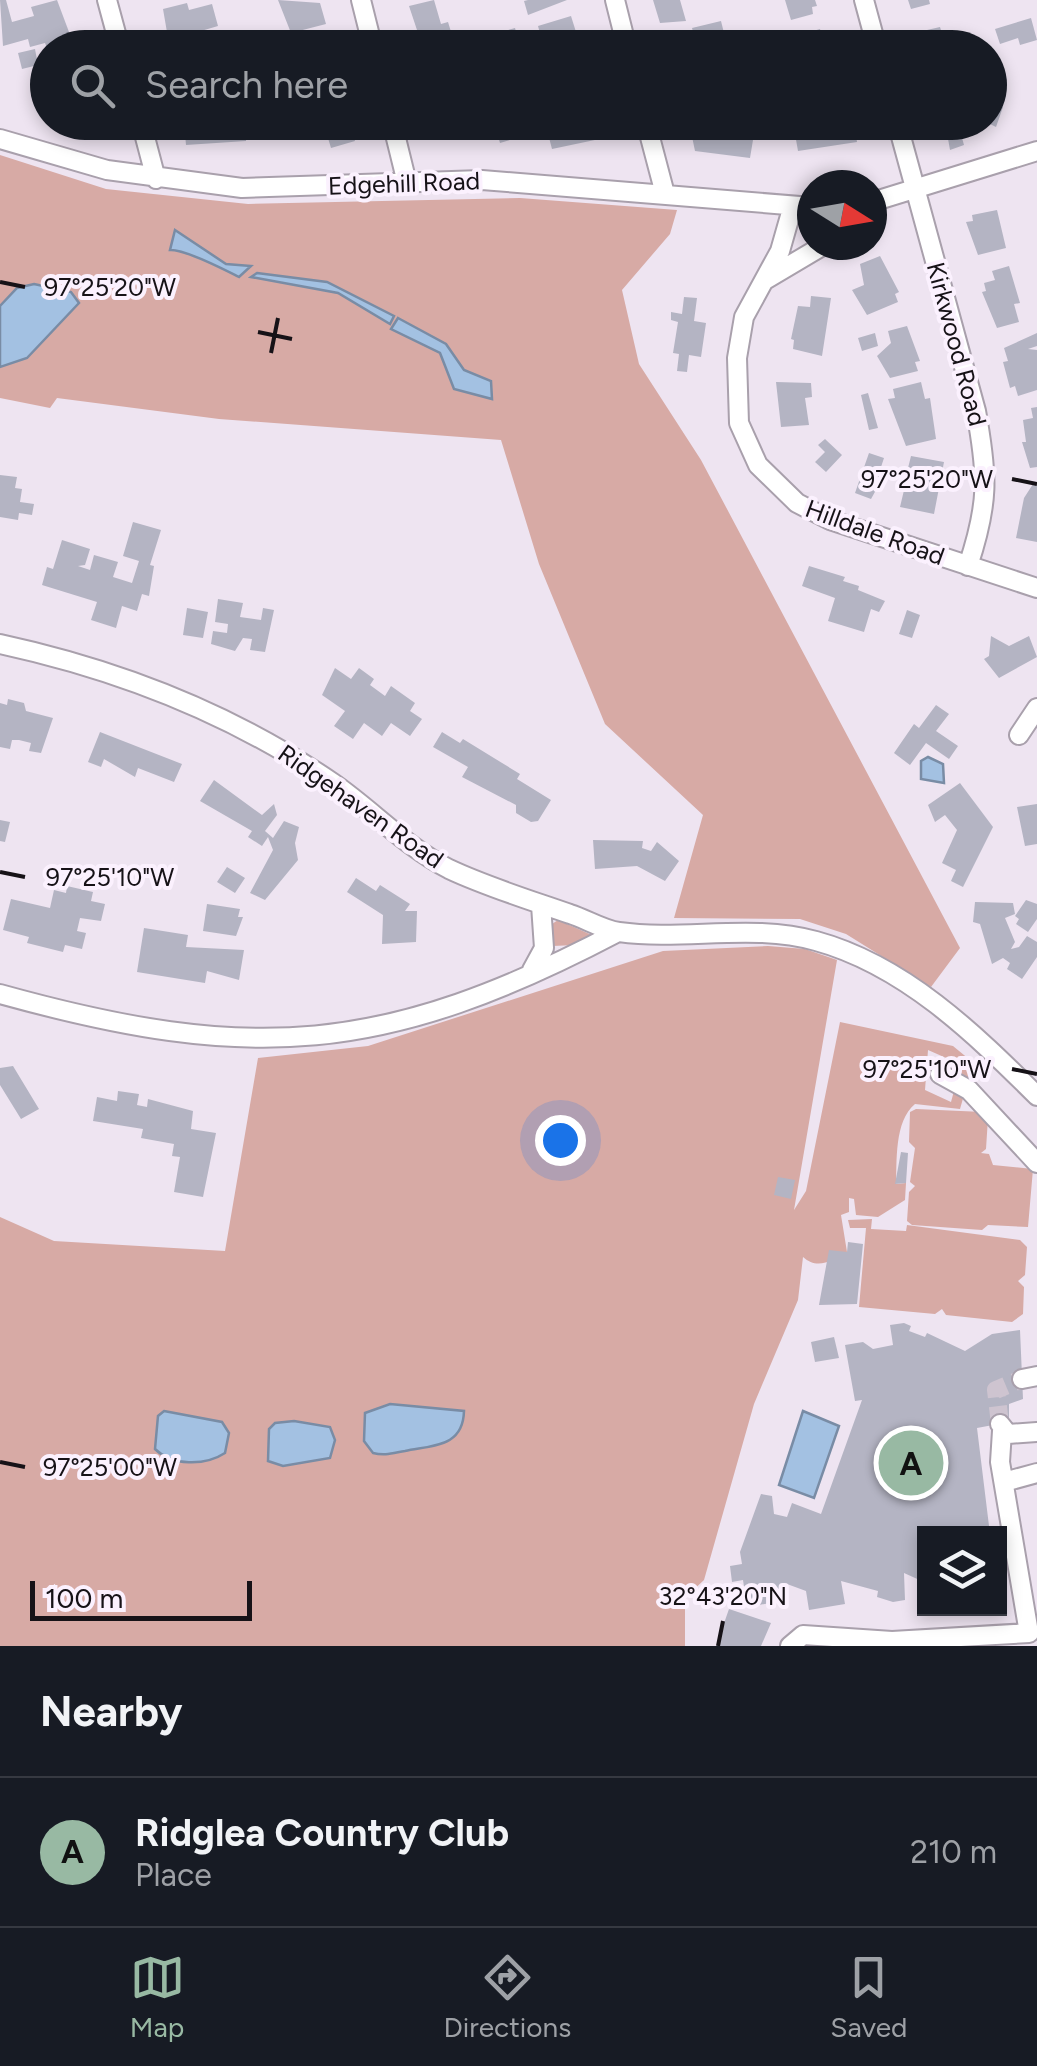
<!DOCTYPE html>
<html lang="en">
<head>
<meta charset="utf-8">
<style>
  :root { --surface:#171b24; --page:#20242c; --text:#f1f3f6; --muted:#9ea1a6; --line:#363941; --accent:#98b9a3 }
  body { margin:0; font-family:Figtree,sans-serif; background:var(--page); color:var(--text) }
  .controls { position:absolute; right:30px; bottom:30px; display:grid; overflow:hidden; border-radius:0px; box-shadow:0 5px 15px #0003 }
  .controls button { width:90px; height:90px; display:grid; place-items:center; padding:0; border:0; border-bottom:2px solid var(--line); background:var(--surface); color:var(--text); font:50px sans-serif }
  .compass { position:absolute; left:797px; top:170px; width:90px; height:90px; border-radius:50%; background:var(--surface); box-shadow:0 5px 15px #0003; rotate:101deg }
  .scale { position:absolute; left:30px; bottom:25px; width:222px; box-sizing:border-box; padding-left:10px; border:5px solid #161217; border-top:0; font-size:28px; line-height:35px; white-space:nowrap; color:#161217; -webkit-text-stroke:8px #fbf1fe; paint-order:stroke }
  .you { position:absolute; left:560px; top:1140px; width:35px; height:35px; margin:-25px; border:8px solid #fff; border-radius:50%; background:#1a73e8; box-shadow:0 0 0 15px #1a73e833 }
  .badge { display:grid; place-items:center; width:65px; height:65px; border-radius:50%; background:var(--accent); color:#111; font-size:32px; font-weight:700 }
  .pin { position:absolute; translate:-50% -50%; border:5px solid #fff; box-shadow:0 2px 10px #0006 }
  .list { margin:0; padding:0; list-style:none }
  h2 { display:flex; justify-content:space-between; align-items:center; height:130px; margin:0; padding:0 40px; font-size:42px }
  h2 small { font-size:32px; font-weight:400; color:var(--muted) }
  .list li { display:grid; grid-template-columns:65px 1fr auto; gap:30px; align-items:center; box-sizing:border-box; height:150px; padding:0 40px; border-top:2px solid var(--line) }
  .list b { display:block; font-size:38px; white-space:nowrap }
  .list p { margin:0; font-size:32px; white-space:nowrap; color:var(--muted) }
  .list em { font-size:32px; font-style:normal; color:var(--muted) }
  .icon { flex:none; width:55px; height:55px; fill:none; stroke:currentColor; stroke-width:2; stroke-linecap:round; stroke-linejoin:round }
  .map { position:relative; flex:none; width:1037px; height:1646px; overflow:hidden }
  .search { position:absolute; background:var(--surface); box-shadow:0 5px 15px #0003; left:30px; right:30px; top:30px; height:110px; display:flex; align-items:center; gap:25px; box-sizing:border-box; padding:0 35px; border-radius:55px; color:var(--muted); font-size:38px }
  .sheet { height:280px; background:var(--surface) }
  nav { display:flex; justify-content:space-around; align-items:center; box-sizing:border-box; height:140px; border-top:2px solid var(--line); background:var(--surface); font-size:28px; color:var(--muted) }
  nav a { display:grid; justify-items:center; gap:5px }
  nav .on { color:var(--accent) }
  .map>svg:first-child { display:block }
</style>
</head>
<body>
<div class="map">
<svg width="1037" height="1646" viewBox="0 0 1037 1646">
  <rect width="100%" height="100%" fill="#eee4f1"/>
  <path fill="#d7aaa5" d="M0 155 106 189 248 204 520 198 677 210 670 234 622 290 639 364 701 460 960 948 931 987 846 934 800 919 674 918 703 815 605 724 539 564 501 440 219 419 57 398 50 408 0 398Z
    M558 920 594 936 577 945 552 946V924Z
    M768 946 805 949 837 960 794 1210 806 1191 840 1022 953 1046 981 1069 972 1083 955 1076 953 1061 928 1050 925 1090 951 1102 954 1091 964 1095 960 1109 915 1104C894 1121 897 1163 896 1184L906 1183 905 1200 878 1217 856 1215 854 1199 849 1198V1212L841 1215 847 1252C832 1261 817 1270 803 1257L798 1300 754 1404 704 1580 685 1598V1646H0V1217L54 1241 225 1251 258 1058 368 1046 663 951Z
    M916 1109 983 1112 988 1118 986 1149 981 1153 989 1154 993 1165 1033 1169 1028 1227 988 1225 982 1230 912 1225 907 1221 909 1192 915 1186 910 1182 915 1148 909 1142 910 1112Z
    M872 1219 871 1229 906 1231 907 1225 1020 1240 1027 1247 1025 1275 1018 1281 1024 1287 1023 1314 1012 1322 946 1315 942 1309 935 1314 859 1307 866 1228H850L848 1220Z"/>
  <path fill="#a3c1e2" stroke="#798ca5" stroke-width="2.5" d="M175 230 226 264 251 266 239 277C223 269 185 249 170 250Z
    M257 273 327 282 394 316 390 324 338 293 251 277Z
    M34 284 71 292 79 303 27 358 0 367V306L17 288Z
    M398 318 446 344 464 370 491 381 492 399 454 389 440 353 391 329Z
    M928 757 943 764 944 783 921 779V761Z
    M390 1404 464 1411C463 1447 434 1445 405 1451 393 1453 385 1456 373 1453L364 1441 365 1413Z
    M164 1411 222 1422 229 1433 225 1453C205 1466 172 1466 155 1449L158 1416Z
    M803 1411 839 1426 814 1498 779 1485Z
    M294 1421 330 1427 335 1440 330 1458 283 1466 268 1461 269 1429 275 1423Z"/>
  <path fill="#b4b4c3" d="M0 0H6L12 22 34 16 31 7 57 0 75 48H47L45 43 30 47 28 39 3 46Z
    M278 0 320 3 326 24 291 33Z
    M434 0 441 24 448 22 456 48H414L411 38 419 36 409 6Z
    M567 0 528 15 524 1 528 0Z
    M653 0H680L686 21 660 23Z
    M785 0H815L817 6 812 7 813 14 791 20Z
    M908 0H929L930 4 911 9Z
    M187 3 189 10 212 4 218 26 201 31 206 48H173L168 38 163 9Z
    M571 16 581 48H544L538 26Z
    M1031 18 1037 40 1020 45 1018 38 1000 44 995 29Z
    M721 21 725 37 709 42 711 48H683L696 43 692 28Z
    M940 27 944 40 935 42 937 48H918L914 33Z
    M515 28 520 46 501 48 498 33Z
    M820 29 825 48H810L806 33Z
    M318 36 331 48H307Z
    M35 49 38 65 22 69 18 53Z
    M990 103 1003 107 996 127 990 124Z
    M184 122H246V141L186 145Z
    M271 122H357V124L351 126 355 141 331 148 328 138 318 140 316 134 295 130 296 134 276 140Z
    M494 122H511L516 138 500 143Z
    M553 122H605L609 137 552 149 546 126Z
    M689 122 745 129 743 137 753 140 750 158 695 151Z
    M854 122 857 142 798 151 795 134 803 132 802 125Z
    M945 122H971L959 127 964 145 950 150Z
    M997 210 1006 248 978 255 966 222 973 221 972 215Z
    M880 256 899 292 895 294 898 302 867 315 852 290 864 285 860 264Z
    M1009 266 1020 303 1014 304 1019 322 997 328 982 292 986 291 984 283 995 280 992 271Z
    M811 296 831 298 822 356 793 349 794 340 791 339 798 306 810 307Z
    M684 297 697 298 694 321 706 323 701 357 689 355 687 372 677 371 679 354 673 353 678 322 671 320V312L682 314Z
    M907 326 920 361 915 362 918 371 890 378 877 356 891 343 888 331Z
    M875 333 878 346 862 351 858 338Z
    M1037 333V346L1028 349 1037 350V390L1018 396 1015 386 1010 388 1003 362 1008 361 1004 348Z
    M776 382 811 383 812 397 805 398 809 425 781 427Z
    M921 382 925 399 930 398 936 439 906 446 888 399 895 398 893 389Z
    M868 393 878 428 869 430 861 395Z
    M1037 407V467L1030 468 1022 442H1026L1023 420 1033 418 1031 408Z
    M825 439 842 455 826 472 815 462 825 452 818 445Z
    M869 453 884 458 880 470 886 472 871 499 855 493Z
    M911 456 944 462 934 514 900 507 905 486 917 488 921 471 908 468Z
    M0 475 17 477 15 488 22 489 20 502 34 504 32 515 19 513 18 520 0 517Z
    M1033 484 1037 485V542L1016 538 1024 498Z
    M133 522 161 530 150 565 154 566 149 596 142 594 137 611 122 606 116 628 91 620 97 602 42 585 47 567 53 569 62 540 90 549 85 565 78 566 90 570 94 555 118 562 113 577 132 583 139 561 123 556Z
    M809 566 845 577 843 581 859 586 858 590 885 601 879 612 871 609 864 632 828 621 835 598 802 586Z
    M218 599 243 603 240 617 261 620 263 608 274 610 265 652 250 650 252 639 243 638 235 651 211 644 213 631 227 633 228 624 215 622Z
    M187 608 208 612 203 638 183 635Z
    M907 610 920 615 912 638 899 634Z
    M991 636 1009 646 1029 636 1037 657 999 678 984 659 989 656Z
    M335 668 351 679 359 668 374 679 370 685 385 696 391 686 415 703 410 711 422 719 410 736 391 723 382 736 364 723 353 739 334 726 345 711 322 695Z
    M8 699 24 703 26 711 53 718 41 753 29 751 31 743 19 740H12L10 749 0 747V703L7 705Z
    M936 705 949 714 936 731 958 746 949 759 926 743 910 765 894 753 914 724 919 728Z
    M100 732 182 764 174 782 138 768 135 777 104 759 101 767 88 762Z
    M442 732 460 743 463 739 520 774 517 779 551 800 538 821 531 822 516 813V805L462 777 468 767 433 747Z
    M214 780 262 815 274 804 277 815 265 831 273 838 284 821 299 827 295 843 298 860 265 900 250 893 273 850 268 837 262 846 248 837 252 831 200 801Z
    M960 783 993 827 963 887 951 881 956 870 942 863 957 830 945 815 935 822 928 805Z
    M1037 804V844L1025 846 1017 807Z
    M0 820 10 822 5 842 0 841Z
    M593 840 643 841 642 848 651 851 657 842 679 861 665 881 637 866 595 869Z
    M227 867 245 878 235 893 217 882Z
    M356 878 376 891 380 885 410 904 405 911H417L416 942 382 944 383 915 347 892Z
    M67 886 93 892 91 901 105 904 101 921 80 918 77 931 86 933 82 949 65 945 63 952 27 943 29 937 3 930 11 899 50 908 54 890 66 893Z
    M1026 900 1037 904V919L1028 932 1016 924 1019 919 1015 916Z
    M975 902 1013 903 1015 914 1005 918 1015 942 1011 949 1019 947 1027 936 1037 942V957L1022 979 1007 969 1010 963 1003 958 992 964 980 924 973 922Z
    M207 904 240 909 238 917H243L236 936 203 931Z
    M144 928 188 935 186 947 244 950 239 980 207 971 205 983 137 972Z
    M13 1066 39 1109 21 1119 0 1085V1068Z
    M118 1091 139 1094 137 1105 147 1107 148 1099 193 1111 191 1129 216 1133 203 1197 174 1192 180 1157 172 1156 174 1144 141 1138 143 1129 93 1121 97 1097 117 1101Z
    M901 1152 908 1153 906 1183 895 1184Z
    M778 1177 795 1180 791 1199 774 1195Z
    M848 1242 863 1244 857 1304 819 1305 829 1250 847 1252Z
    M904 1323 911 1326 909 1331 925 1337 927 1333 965 1351 992 1334 1020 1330 1023 1399 1009 1404V1422L977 1428 990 1534H924V1582L904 1573 905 1600 893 1602 877 1597 878 1591 841 1581 845 1604 809 1610 806 1591 787 1584 781 1601 759 1605 746 1600 743 1580 732 1582 730 1566 742 1564 740 1552 761 1494 772 1496 774 1514 787 1517 792 1503 821 1514 862 1400 855 1401 845 1345 863 1342 873 1349 893 1345 890 1325Z
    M834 1337 839 1358 815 1362 811 1342Z
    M729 1609 771 1623 761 1646H716Z"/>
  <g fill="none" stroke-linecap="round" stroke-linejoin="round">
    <path stroke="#cec4d0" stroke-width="18" stroke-dasharray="18 9" stroke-linecap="butt" d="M1000 1424 996 1390 1022 1379"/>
    <defs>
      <path id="minor" d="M107 0 120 48
        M361 0 373 48
        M615 0 627 48
        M864 0 877 48
        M141 122 156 179
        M392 122 407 183
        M646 122 665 194
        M897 122 976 411C988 476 989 503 968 566
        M0 139 107 170 242 188 482 180 812 207
        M872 202 1037 151
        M792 209 780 251 744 317 737 358 739 423 758 465 797 503 830 520 1037 588
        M765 280 824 245
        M0 644C120 670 231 713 333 783 372 810 406 847 449 869 487 887 530 900 570 914 586 919 603 930 619 932 684 941 752 923 816 941 904 965 974 1033 1037 1096
        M1019 735 1037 708
        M532 970 544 948 541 905
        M0 994C252 1064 384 1055 618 932
        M940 1074 969 1090 1037 1163
        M1022 1379 1037 1376
        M1000 1424 1008 1434 1037 1432
        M1004 1482 1037 1473
        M790 1646 803 1635 892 1641 1029 1633 1000 1462 1002 1431"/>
    </defs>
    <use href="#minor" stroke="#a9a0ac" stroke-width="22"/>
    <use href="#minor" stroke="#fff" stroke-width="18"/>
  </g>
  <path fill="none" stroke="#161217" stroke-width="4" d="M0 282 25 287M258 332 292 339M271 353 278 318M1012 479 1037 484M0 872 25 877M1012 1069 1037 1074M0 1462 25 1467M718 1646 723 1621"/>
  <g text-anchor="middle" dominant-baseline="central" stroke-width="8" stroke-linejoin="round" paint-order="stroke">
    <g font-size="25" fill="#161217" stroke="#fbf1fe">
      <text transform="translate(404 183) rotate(-2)">Edgehill Road</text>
      <text transform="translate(957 344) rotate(75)">Kirkwood Road</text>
      <text transform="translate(875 532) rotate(20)">Hilldale Road</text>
      <text transform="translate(361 806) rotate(35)">Ridgehaven Road</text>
    </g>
  </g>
  <g font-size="25" text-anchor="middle" fill="#161217" stroke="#fbf1fe" stroke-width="8" stroke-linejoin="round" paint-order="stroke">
    <text x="110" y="296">97°25'20"W</text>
    <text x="927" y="488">97°25'20"W</text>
    <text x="110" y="886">97°25'10"W</text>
    <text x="927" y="1078">97°25'10"W</text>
    <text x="110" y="1476">97°25'00"W</text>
    <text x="723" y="1605">32°43'20"N</text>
  </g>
</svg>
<div class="controls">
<button><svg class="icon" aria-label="layers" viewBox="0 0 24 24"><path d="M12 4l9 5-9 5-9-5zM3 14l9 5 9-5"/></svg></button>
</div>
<svg class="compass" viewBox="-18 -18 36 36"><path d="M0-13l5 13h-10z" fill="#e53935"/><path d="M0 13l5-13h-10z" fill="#9ea1a6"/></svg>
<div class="scale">100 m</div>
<div class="you"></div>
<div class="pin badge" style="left:911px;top:1463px">A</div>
<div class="search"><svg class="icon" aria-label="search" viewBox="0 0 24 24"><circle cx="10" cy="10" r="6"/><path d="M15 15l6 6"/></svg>Search here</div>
</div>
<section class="sheet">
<h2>Nearby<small></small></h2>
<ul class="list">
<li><span class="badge">A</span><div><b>Ridglea Country Club</b><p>Place</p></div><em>210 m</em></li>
</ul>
</section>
<nav>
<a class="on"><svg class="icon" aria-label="map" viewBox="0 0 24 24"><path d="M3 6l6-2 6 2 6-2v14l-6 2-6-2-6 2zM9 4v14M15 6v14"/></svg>Map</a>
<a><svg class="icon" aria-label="directions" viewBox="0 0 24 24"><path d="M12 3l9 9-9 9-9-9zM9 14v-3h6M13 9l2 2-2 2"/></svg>Directions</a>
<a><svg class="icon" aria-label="saved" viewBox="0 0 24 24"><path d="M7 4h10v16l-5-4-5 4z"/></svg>Saved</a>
</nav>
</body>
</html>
